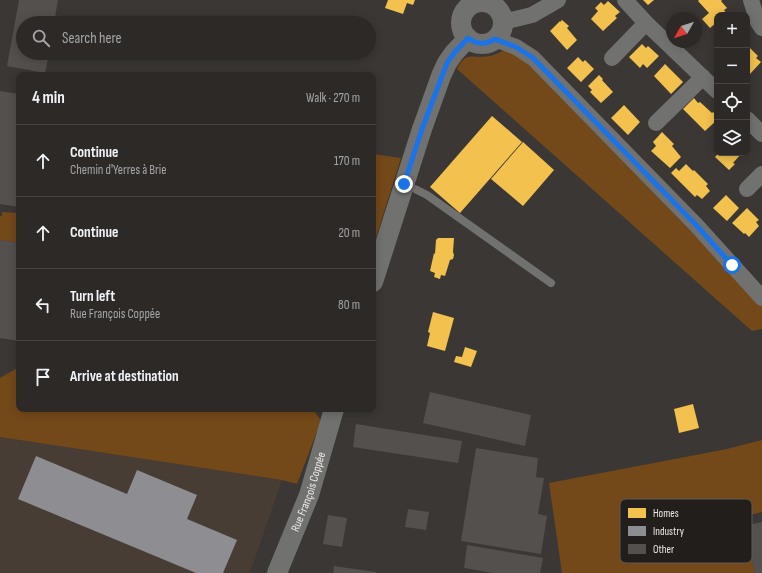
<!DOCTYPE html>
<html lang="en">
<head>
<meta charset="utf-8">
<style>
  :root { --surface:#2c2927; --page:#383533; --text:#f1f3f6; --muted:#a6a6a7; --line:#484544 }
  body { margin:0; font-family:"Sofia Sans Condensed",sans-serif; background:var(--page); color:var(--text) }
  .controls { position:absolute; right:12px; top:12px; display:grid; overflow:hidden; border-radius:8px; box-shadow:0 2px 10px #0003 }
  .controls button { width:36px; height:36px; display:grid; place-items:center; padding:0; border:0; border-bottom:1px solid var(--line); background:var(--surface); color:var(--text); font:20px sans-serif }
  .compass { position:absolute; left:666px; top:12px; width:36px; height:36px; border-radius:50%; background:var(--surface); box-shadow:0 2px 10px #0003; rotate:231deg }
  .stop { position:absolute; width:12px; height:12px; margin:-9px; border:3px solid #1a73e8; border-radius:50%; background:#fff }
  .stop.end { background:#1a73e8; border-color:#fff; box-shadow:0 1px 4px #0008 }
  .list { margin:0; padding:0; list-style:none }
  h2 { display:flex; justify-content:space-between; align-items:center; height:52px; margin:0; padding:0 16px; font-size:17px }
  h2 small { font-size:13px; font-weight:400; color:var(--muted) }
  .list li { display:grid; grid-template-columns:26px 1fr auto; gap:12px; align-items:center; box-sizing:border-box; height:72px; padding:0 16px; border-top:1px solid var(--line) }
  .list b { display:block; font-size:15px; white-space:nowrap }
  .list p { margin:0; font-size:13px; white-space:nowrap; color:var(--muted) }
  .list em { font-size:13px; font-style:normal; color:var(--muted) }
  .icon { flex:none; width:22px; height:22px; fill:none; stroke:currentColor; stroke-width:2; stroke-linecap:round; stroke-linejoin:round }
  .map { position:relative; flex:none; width:762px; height:573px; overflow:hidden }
  .search { position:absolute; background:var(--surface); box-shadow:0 2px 10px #0003; left:16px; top:16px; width:360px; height:44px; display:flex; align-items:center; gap:10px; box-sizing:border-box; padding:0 14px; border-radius:22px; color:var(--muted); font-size:15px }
  .panel { position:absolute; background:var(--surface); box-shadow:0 2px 10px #0003; left:16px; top:72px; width:360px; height:340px; border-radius:8px }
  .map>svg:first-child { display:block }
</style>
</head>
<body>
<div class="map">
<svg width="762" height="573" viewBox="0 0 762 573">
  <rect width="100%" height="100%" fill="#3a3734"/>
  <path fill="#473d34" d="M0 437 282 480 250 573H0Z"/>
  <path fill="#744919" d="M505 50 523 59 762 304V329L752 331 457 69C466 50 473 59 490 56 495 55 500 52 505 50Z
    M373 154 401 158 374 244 373 245Z
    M2 212 19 213V243L0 240V216H2Z
    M19 367V409H301L315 412 321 421 297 484 282 480 0 437V378Z
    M762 440V512L648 540 653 556 699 545 743 526 755 573H562L549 483 727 449Z"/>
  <path fill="#f2c14e" d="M388 0H415L413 5 407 3 403 14 385 8Z
    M643 0H654L648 5Z
    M699 0H722L721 1 727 8 724 10 727 14 725 15H717V22L710 28 702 19 709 13 698 1Z
    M608 1 620 12 615 16 617 18 603 31 591 19 598 11 595 8 601 2 604 5Z
    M562 20 569 26 567 28 577 40 567 50 550 31 560 21V22Z
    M642 44 646 48 648 46 659 56 647 68 643 64 640 68 629 57Z
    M747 46H748L758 56 756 58 761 62 750 74 747 72Z
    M578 57 583 62 585 60 594 69 581 82 567 68Z
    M665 64 683 82 671 94 654 76Z
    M599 75 603 79 602 80 613 92 601 103 590 92 592 90 588 86Z
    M694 98 698 103 700 102 712 113 713 112 717 116V120L705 131 683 109Z
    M624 105 640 122 628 135 611 118Z
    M492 116 522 142 460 213 430 187Z
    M662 132 674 144 672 146 681 157 670 168 651 151 656 146 653 142Z
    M523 142 554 170 523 206 491 179Z
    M719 153H745L743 155 741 154 733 163 735 164 729 170 715 157Z
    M686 164 693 171 694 170 708 184 706 186 710 191 702 199 697 195 695 197 671 173 676 168 679 171Z
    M726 195 739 208 727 221 713 208Z
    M747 208 759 220 756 222 759 226 749 237 745 233 744 234 732 223Z
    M438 238H454L453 252 454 255 453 259 450 260 445 276 441 275 440 279 434 277 435 273 430 271 434 253 435 254 436 240Z
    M433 312 454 318 445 351 427 346 430 333 428 332Z
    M465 347 477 351 471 367 454 362 456 356 462 357Z
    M693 404 699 428 679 433 674 409Z"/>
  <path fill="#8d8d92" d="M36 456 127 494 137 470 197 495 187 519 237 540 223 573H196L18 499Z"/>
  <path fill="#53504d" d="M19 0H58L54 23H23V53H49L45 73 7 66Z
    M0 91 19 94V207L0 204Z
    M0 240 19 243V341L0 338Z
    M430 392 531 415 525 446 423 423Z
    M356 424 462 441 458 463 353 447Z
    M476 448 538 458 536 477 544 478 538 514 547 516 541 554 461 541Z
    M408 509 429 512 426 530 405 527Z
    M328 515 347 518 342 547 323 544Z
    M762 522V573H755L743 526Z
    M467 545 543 558 540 573H493L464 568Z
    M334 566 376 572V573H333Z"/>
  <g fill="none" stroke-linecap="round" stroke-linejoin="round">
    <path stroke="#717270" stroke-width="8" d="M405 184 427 195 551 283"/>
    <path stroke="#717270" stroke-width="16" d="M625 0 646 23 717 91
      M751 0 758 22 762 28
      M503 22 532 15 558 0
      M495 39 516 47 533 58 697 226 762 298
      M612 58 646 23
      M747 119 762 134
      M656 123 703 77
      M747 189 762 174"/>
    <g stroke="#717270" stroke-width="20">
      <circle cx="482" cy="23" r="21"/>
      <path d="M373 282 422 129 441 76 447 63 454 53 468 38"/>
      <path id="s1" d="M277 573 309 495 334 409"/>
    </g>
  </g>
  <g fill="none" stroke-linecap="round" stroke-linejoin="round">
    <path stroke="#1a73e8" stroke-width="5" d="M404 184 422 129 447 63 454 53 468 38C477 45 485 45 495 39L516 47 533 58 697 226 732 265"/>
  </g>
  <g text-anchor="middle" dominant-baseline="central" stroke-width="4" stroke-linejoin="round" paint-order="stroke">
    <g font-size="12" fill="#ede9e5" stroke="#211e1c">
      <text stroke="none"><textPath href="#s1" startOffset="87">Rue François Coppée</textPath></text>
    </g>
  </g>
  <rect x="620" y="499" width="132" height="64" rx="6" fill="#211e1c" stroke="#5e5b58" stroke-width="1"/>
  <rect x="628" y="508" width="18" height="10" fill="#f2c14e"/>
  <rect x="628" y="526" width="18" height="10" fill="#8d8d92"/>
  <rect x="628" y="544" width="18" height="10" fill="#53504d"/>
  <g font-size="11" fill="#ede9e5">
    <text x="653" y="517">Homes</text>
    <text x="653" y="535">Industry</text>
    <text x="653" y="553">Other</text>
  </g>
</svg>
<div class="controls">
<button>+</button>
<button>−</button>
<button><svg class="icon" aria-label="locate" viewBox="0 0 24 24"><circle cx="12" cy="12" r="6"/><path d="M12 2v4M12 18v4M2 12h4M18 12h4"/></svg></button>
<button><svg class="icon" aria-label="layers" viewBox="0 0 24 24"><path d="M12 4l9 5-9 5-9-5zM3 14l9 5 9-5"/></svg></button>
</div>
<svg class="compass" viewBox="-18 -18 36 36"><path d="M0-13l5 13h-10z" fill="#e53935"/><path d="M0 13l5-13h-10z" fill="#a6a6a7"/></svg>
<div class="stop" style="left:732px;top:265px"></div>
<div class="stop end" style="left:404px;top:184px"></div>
<div class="search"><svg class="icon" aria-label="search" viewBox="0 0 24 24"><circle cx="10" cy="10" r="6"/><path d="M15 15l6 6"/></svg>Search here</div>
<section class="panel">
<h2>4 min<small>Walk · 270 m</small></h2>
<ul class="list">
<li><svg class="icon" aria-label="ahead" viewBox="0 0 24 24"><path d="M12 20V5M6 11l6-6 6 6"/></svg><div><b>Continue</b><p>Chemin d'Yerres à Brie</p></div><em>170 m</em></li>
<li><svg class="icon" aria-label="ahead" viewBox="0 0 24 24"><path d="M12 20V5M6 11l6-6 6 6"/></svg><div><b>Continue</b></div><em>20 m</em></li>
<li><svg class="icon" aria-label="left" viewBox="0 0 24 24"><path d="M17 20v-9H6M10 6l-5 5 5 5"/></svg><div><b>Turn left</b><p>Rue François Coppée</p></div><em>80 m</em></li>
<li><svg class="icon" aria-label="arrive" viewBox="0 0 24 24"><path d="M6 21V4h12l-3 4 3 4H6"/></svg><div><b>Arrive at destination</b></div></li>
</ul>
</section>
</div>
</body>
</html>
